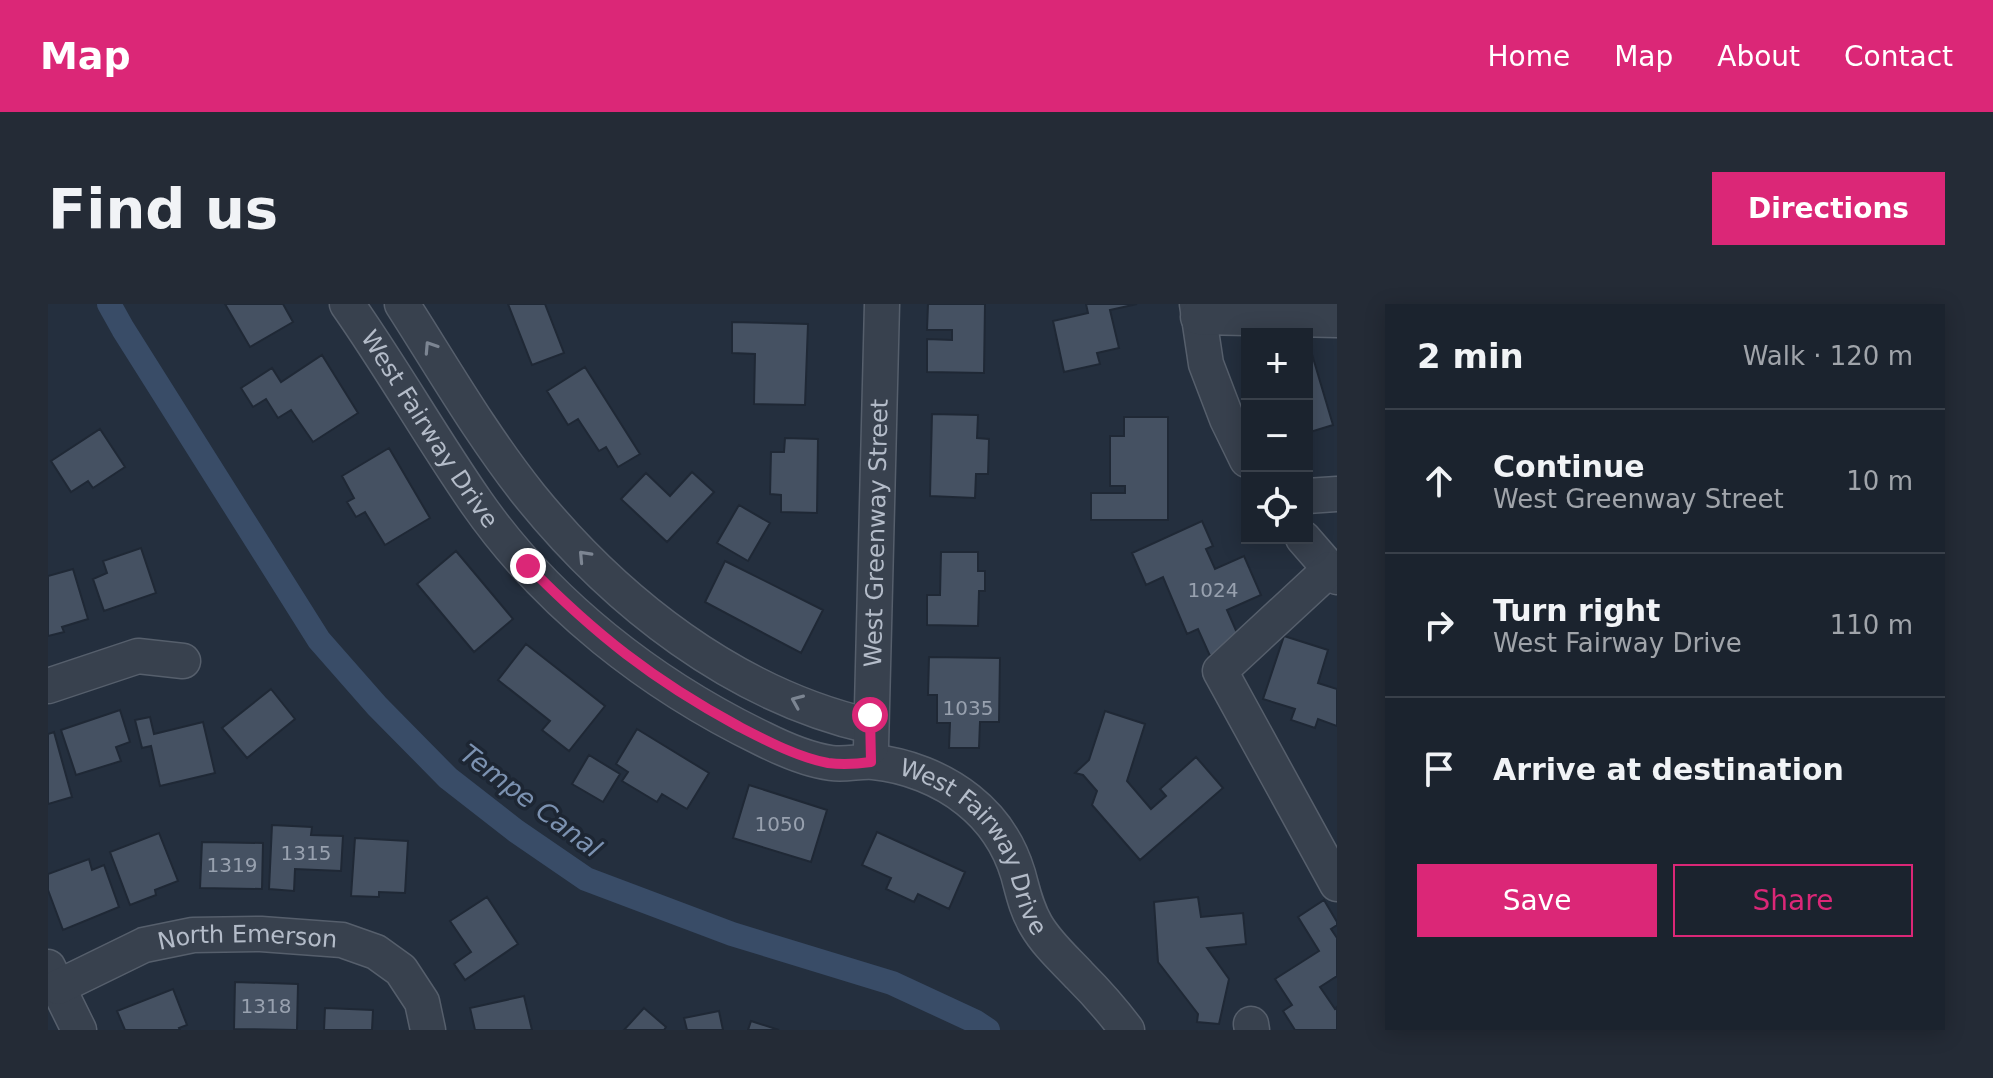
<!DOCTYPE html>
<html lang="en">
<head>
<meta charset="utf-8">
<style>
  :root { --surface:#1b232e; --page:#242b36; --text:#f1f3f6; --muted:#a0a4aa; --line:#39404a; --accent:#db2777 }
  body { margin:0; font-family:"DejaVu Sans",sans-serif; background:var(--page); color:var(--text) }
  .controls { position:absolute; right:24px; top:24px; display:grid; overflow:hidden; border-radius:0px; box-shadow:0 4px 20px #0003 }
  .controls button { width:72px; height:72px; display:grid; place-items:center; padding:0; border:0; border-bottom:2px solid var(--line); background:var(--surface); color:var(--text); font:40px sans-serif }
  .stop { position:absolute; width:24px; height:24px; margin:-18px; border:6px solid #db2777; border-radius:50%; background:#fff }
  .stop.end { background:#db2777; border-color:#fff; box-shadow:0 2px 8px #0008 }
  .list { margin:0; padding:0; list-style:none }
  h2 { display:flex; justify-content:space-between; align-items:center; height:104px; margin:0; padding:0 32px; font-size:34px }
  h2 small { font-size:26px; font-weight:400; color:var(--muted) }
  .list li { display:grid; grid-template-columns:52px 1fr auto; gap:24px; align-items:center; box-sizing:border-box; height:144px; padding:0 32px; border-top:2px solid var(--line) }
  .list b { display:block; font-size:30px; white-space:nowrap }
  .list p { margin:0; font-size:26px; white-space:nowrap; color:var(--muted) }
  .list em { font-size:26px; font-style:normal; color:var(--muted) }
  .actions { display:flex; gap:16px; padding:24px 32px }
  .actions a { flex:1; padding:18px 0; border:2px solid var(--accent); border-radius:0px; text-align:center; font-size:28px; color:var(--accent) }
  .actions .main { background:var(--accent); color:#fff }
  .icon { flex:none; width:44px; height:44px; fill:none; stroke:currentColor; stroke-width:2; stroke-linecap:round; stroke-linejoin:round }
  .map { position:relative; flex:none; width:1289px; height:726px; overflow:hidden; border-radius:0px }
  header { display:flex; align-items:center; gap:48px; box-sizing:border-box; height:112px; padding:0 40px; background:var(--accent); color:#fff }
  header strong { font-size:38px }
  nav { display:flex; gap:44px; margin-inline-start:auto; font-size:28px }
  .intro { display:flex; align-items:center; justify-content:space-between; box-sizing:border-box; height:192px; padding:0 48px }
  h1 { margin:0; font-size:56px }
  .button { padding:20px 36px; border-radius:0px; background:var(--accent); color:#fff; font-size:28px; font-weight:700 }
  main { display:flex; gap:48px; padding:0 48px }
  aside { flex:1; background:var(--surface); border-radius:0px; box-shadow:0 4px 20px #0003 }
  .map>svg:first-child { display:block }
</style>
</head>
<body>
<header>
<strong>Map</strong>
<nav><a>Home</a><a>Map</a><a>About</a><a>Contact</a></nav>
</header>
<div class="intro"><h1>Find us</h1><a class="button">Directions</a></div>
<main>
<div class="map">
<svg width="1289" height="726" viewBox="0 0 1289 726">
  <rect width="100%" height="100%" fill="#242f3e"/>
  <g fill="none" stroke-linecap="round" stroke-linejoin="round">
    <path stroke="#394c67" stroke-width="7" d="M928 726V718"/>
    <path stroke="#394c67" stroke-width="24" d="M61 0 75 25 271 336 329 402 400 474 468 527 538 575 684 630 844 679 928 718 940 726"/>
  </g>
  <path fill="#455162" stroke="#1f2835" stroke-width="2" d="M177 0H235L245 18 202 43Z
    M460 0H497L516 49 484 61Z
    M880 0H937L936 69 879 68V35L904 36V26H879Z
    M1038 0H1089L1062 6 1071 44 1049 49 1052 60 1016 68 1005 17 1040 9Z
    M684 18 760 20 757 101 706 100 707 50 684 49Z
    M1263 47 1285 121 1259 129V48Z
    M274 51 310 109 265 138 243 106 230 114 218 95 205 103 193 84 224 64 233 78Z
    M537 63 592 150 570 163 558 143 551 147 530 115 520 121 499 87Z
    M884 110 930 111 929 134 941 135 940 170H928L927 194 882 192Z
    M1076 113H1120V216H1043V189H1077V182H1062V132H1076Z
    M52 125 77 163 45 184 40 177 23 188 3 157Z
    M737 134 770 135 769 209 733 208V191L722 190 723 148H736Z
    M341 144 382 214 337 241 317 208 308 213 299 198 306 194 294 172Z
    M644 168 666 188 619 238 573 195 598 169 622 192Z
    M691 201 722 219 700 257 669 239Z
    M1154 217 1165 242 1158 245 1167 265 1196 252 1213 291 1179 306 1193 338 1162 352 1150 325 1139 330 1115 273 1098 281 1084 249Z
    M93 244 108 289 56 307 45 275 59 269 55 257Z
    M408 247 465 315 426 348 369 280Z
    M893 248H930V267H937V287H931L930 322 879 321V291H892Z
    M677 257 775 306 753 349 657 298Z
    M25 265 40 315 14 323 16 328 0 332V272Z
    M1236 332 1280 346 1270 379 1289 385V422L1270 415 1267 424 1243 416 1247 405 1215 395Z
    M478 340 557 402 521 447 494 426 502 417 450 376Z
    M881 353 952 354 951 418H932L931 444H901L902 419H889V391H880Z
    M223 385 247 415 199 454 174 424Z
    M72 406 82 438 68 443 73 457 28 471 13 426Z
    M1057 407 1097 420 1079 477 1103 505 1118 492 1112 485 1148 453 1175 484 1092 556 1044 501 1049 487 1035 471 1027 469 1041 456Z
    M102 413 106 430 155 418 167 469 112 482 103 442 94 444 87 416Z
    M589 425 661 469 639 505 614 490 609 498 574 477 580 468 568 460Z
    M6 428 24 493 0 500V430Z
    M541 451 572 470 555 498 524 480Z
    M701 481 779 506 763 558 685 534Z
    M224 521 264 523 263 531 295 532 293 567 247 565 246 587 221 585Z
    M829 528 917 568 901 605 870 590 866 598 838 585 843 574 814 561Z
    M111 529 130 577 107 586 108 591 82 601 62 548Z
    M307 534 360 537 357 589 331 588V593L303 592Z
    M154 538 215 539 214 585 152 584Z
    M41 555 44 566 56 561 71 603 15 626 0 586V570Z
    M439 593 470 640 417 676 406 660 423 648 402 617Z
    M1150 593 1153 613 1195 609 1198 640 1159 644 1181 675 1171 720 1149 718 1150 710 1110 658 1106 598Z
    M1276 596 1289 618V621L1283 625 1289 634V672L1272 683 1287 705 1289 703V726H1247L1235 707 1244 701 1227 675 1271 647 1250 613Z
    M187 678 250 680 249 726 186 725Z
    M125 685 139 721 131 724 132 726H77L69 707Z
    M476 692 484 726H427L422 704Z
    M277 704 325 706 324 726H276Z
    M596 704 618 723 616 726H576Z
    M671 707 675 726H639L636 714Z
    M703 717 731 726H700Z"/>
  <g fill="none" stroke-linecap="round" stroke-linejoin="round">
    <defs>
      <g id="minor">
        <path id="s1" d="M299 0C344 64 383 133 428 198 499 300 603 381 715 435 735 445 761 456 783 459 798 461 811 457 825 458 858 461 894 475 920 496 944 515 961 540 970 570 975 588 978 604 988 621 999 640 1016 655 1031 671 1048 688 1064 706 1079 726"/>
        <path d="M354 0C395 64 434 132 482 192 568 298 686 391 822 422"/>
        <path d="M1149 0 1158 60 1179 115 1199 156"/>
        <path d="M1150 13 1289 16"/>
        <path d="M1259 192 1289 190"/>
        <path d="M1255 234 1289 273"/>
        <path d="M1282 265 1172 367 1289 580"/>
        <path d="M0 382 90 352 135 357"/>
        <path id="s2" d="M823 443 834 0"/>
        <path d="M0 663 31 726"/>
        <path id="s3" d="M10 683 96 641 145 631 213 630 294 636 328 648 353 666 374 698 380 726"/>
        <path d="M1203 720 1204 726"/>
      </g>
    </defs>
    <use href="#minor" stroke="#565f6c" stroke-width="37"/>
    <use href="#minor" stroke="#38414e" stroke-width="34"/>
  </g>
  <defs><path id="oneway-chevron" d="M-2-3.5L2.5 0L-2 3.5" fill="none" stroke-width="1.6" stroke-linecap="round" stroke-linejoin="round" transform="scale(2)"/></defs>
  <g stroke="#7c8592">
    <use href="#oneway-chevron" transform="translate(382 43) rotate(-123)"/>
    <use href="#oneway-chevron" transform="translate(536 252) rotate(-133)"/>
    <use href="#oneway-chevron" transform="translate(749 397) rotate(-157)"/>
  </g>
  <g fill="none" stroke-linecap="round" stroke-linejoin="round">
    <path stroke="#db2777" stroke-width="10" d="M480 262C547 330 605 376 690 422 717 436 749 453 780 459 795 461 809 460 823 458L822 411"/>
  </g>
  <g text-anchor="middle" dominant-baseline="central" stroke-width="7" stroke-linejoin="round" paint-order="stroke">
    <g font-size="20" fill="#98a1af">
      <text x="1165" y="286">1024</text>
      <text x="920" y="404">1035</text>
      <text x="732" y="520">1050</text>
      <text x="258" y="549">1315</text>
      <text x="184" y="561">1319</text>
      <text x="218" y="702">1318</text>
    </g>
    <g font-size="24" fill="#b4bcc9" stroke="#1d2633">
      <text stroke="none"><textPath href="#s1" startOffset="150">West Fairway Drive</textPath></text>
      <text stroke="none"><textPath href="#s2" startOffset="214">West Greenway Street</textPath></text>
      <text stroke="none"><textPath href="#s1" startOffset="870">West Fairway Drive</textPath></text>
      <text stroke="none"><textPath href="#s3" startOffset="200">North Emerson</textPath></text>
    </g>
    <g font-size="26" font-style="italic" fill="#7c92b1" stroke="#1d2633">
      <text transform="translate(483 497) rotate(37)">Tempe Canal</text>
    </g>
  </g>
</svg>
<div class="controls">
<button>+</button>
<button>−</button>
<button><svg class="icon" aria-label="locate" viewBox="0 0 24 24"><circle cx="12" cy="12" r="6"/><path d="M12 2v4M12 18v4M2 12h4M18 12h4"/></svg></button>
</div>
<div class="stop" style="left:822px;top:411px"></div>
<div class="stop end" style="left:480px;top:262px"></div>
</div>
<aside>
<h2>2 min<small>Walk · 120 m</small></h2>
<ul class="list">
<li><svg class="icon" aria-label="ahead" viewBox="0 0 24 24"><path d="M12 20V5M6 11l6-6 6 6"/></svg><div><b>Continue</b><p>West Greenway Street</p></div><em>10 m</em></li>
<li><svg class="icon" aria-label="right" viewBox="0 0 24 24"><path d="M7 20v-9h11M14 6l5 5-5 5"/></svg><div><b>Turn right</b><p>West Fairway Drive</p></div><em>110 m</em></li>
<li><svg class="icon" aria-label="arrive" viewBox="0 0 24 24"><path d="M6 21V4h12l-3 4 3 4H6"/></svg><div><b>Arrive at destination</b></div></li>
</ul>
<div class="actions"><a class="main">Save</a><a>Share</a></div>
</aside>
</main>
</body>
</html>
